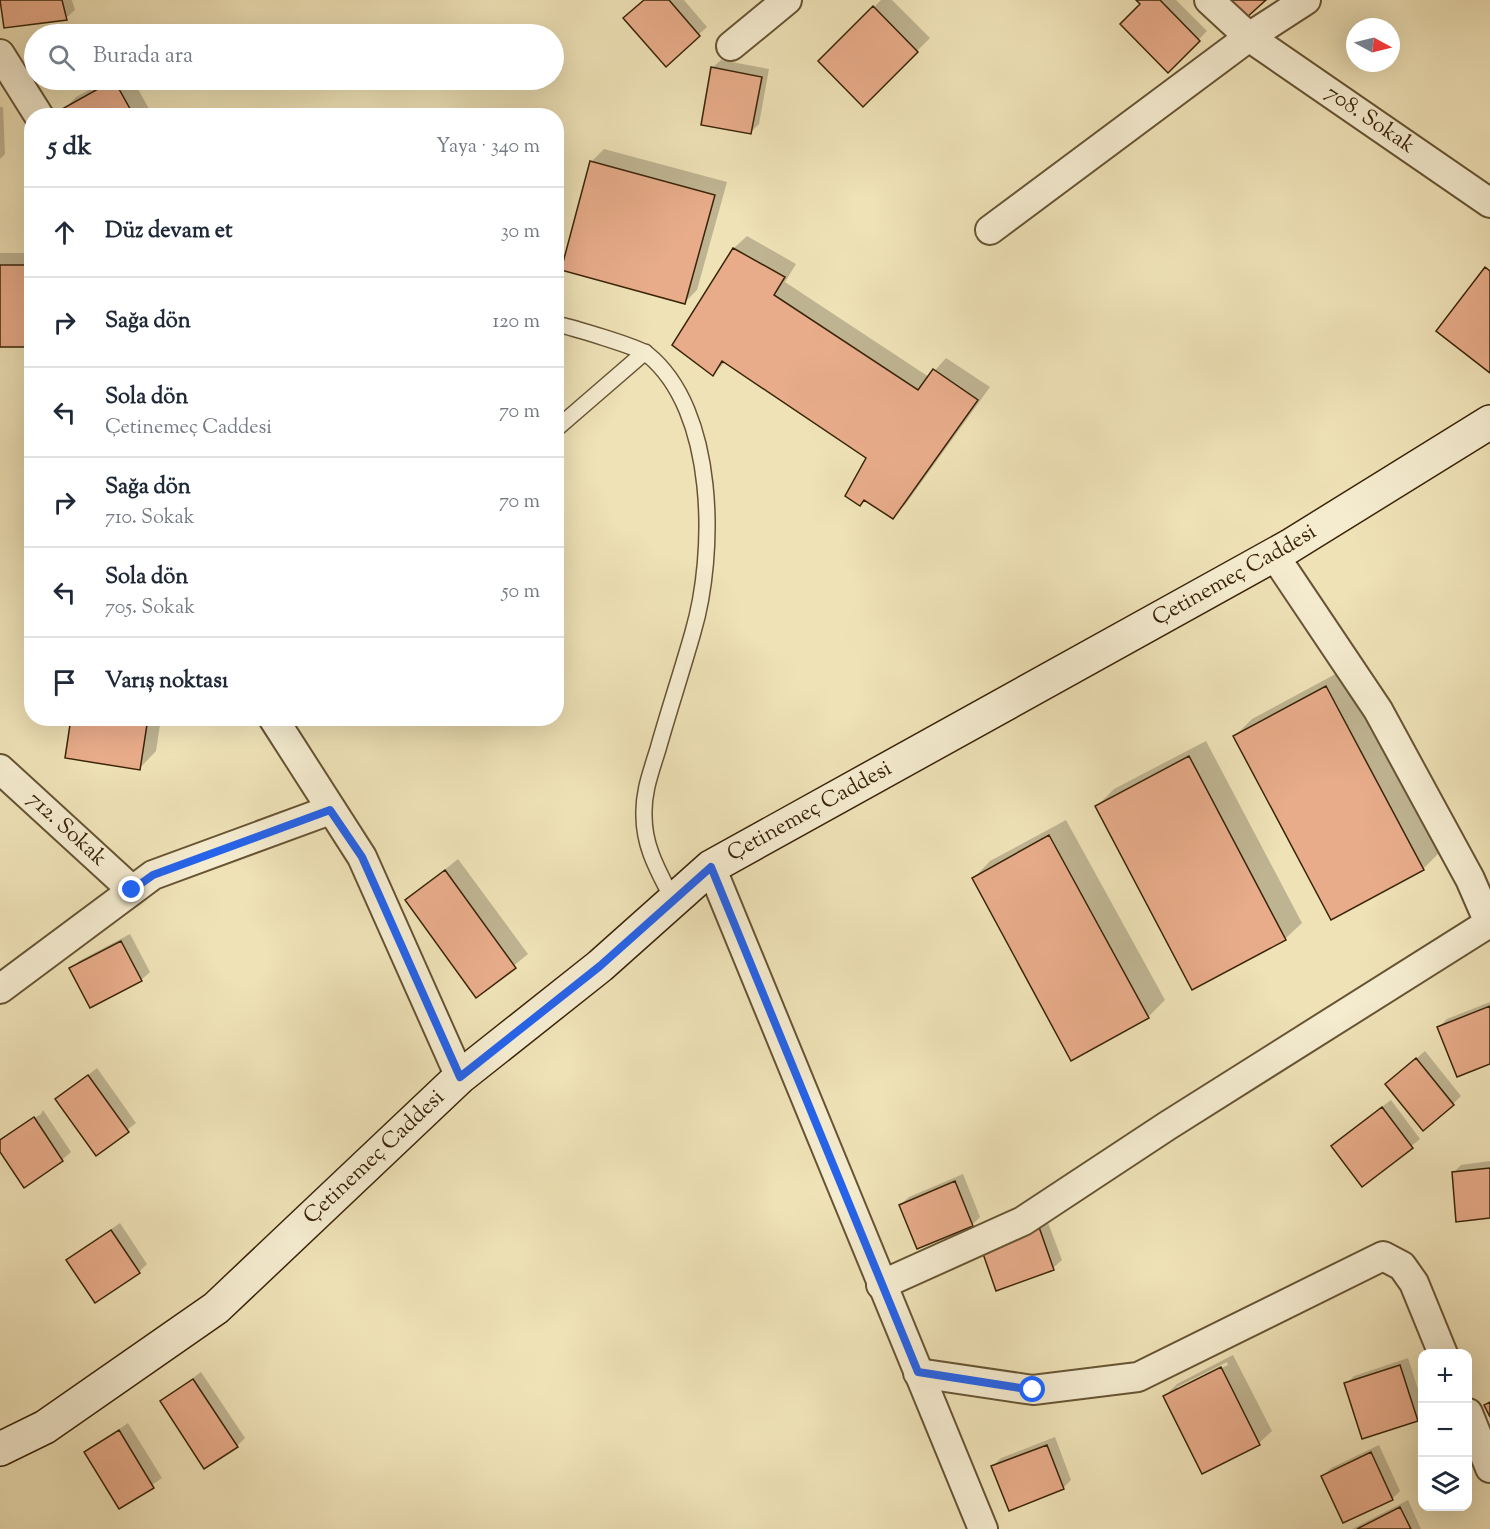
<!DOCTYPE html>
<html lang="tr">
<head>
<meta charset="utf-8">
<style>
  :root { --surface:#fff; --page:#f2f2f3; --text:#1f2937; --muted:#747a83; --line:#e0e1e3 }
  body { margin:0; font-family:"Sorts Mill Goudy",serif; background:var(--page); color:var(--text) }
  .controls { position:absolute; right:18px; bottom:18px; display:grid; overflow:hidden; border-radius:12px; box-shadow:0 6px 24px #0002 }
  .controls button { width:54px; height:54px; display:grid; place-items:center; padding:0; border:0; border-bottom:2px solid var(--line); background:var(--surface); color:var(--text); font:30px sans-serif }
  .compass { position:absolute; left:1346px; top:18px; width:54px; height:54px; border-radius:50%; background:var(--surface); box-shadow:0 6px 24px #0002; rotate:97deg }
  .stop { position:absolute; width:18px; height:18px; margin:-14px; border:4px solid #2563eb; border-radius:50%; background:#fff }
  .stop.end { background:#2563eb; border-color:#fff; box-shadow:0 2px 6px #0008 }
  .list { margin:0; padding:0; list-style:none }
  h2 { display:flex; justify-content:space-between; align-items:center; height:78px; margin:0; padding:0 24px; font-size:26px }
  h2 small { font-size:20px; font-weight:400; color:var(--muted) }
  .list li { display:grid; grid-template-columns:39px 1fr auto; gap:18px; align-items:center; box-sizing:border-box; height:90px; padding:0 24px; border-top:2px solid var(--line) }
  .list b { display:block; font-size:22px; white-space:nowrap }
  .list p { margin:0; font-size:20px; white-space:nowrap; color:var(--muted) }
  .list em { font-size:20px; font-style:normal; color:var(--muted) }
  .icon { flex:none; width:33px; height:33px; fill:none; stroke:currentColor; stroke-width:2; stroke-linecap:round; stroke-linejoin:round }
  .map { position:relative; flex:none; width:1490px; height:1529px; overflow:hidden }
  .search { position:absolute; background:var(--surface); box-shadow:0 6px 24px #0002; left:24px; top:24px; width:540px; height:66px; display:flex; align-items:center; gap:15px; box-sizing:border-box; padding:0 21px; border-radius:33px; color:var(--muted); font-size:22px }
  .panel { position:absolute; background:var(--surface); box-shadow:0 6px 24px #0002; left:24px; top:108px; width:540px; height:618px; border-radius:24px }
  .map>svg:first-child { display:block }
</style>
</head>
<body>
<div class="map">
<svg width="1490" height="1529" viewBox="0 0 1490 1529">
  <rect width="100%" height="100%" fill="#efe2b7"/>
  <filter id="stains"><feTurbulence type="fractalNoise" baseFrequency=".00333" numOctaves="4"/><feColorMatrix values="0 0 0 0 .2 0 0 0 0 .09 0 0 0 0 .02 0 0 0 .5 -.17"/></filter>
  <radialGradient id="worn" r=".72"><stop offset=".6" stop-color="#630" stop-opacity="0"/><stop offset="1" stop-color="#630" stop-opacity=".3"/></radialGradient>
  <path fill="#0003" fill-rule="evenodd" d="M0 0H72L75 10 66 18 5 26Z
    M645 0H684L707 27 666 64Z
    M881 0H892L930 38 863 105 820 61Z
    M1138 0H1176L1207 31 1168 71Z
    M721 60 769 69 759 124 751 132 712 68Z
    M107 80H133L153 116H67L64 109 76 97Z
    M0 107H3L5 154 0 159Z
    M604 149 727 182 697 290 685 302 563 269 592 161Z
    M747 236 796 264 785 282 929 377 946 358 990 387 905 505 892 517 868 457 726 361 713 374 674 345 734 248Z
    M0 253H32V345H0Z
    M1343 670 1440 852 1423 869 1235 736 1252 719Z
    M72 718H161L156 751 140 768Z
    M1206 741 1302 923 1285 939 1097 806 1114 789Z
    M1066 820 1165 1000 1148 1017 974 878 990 861Z
    M458 859 528 954 477 996 407 900Z
    M130 934 150 972 141 980 71 969 79 961Z
    M1490 1002V1063L1439 1027 1447 1019Z
    M1425 1051 1461 1096 1453 1104 1387 1084Z
    M97 1068 136 1123 97 1154 57 1100Z
    M1391 1100 1420 1139 1363 1185 1341 1138Z
    M43 1110 71 1152 62 1160 0 1149V1140L3 1137V1139L41 1114Z
    M1490 1161V1217L1453 1173 1461 1165Z
    M963 1174 980 1217 972 1225 900 1205 909 1197Z
    M1047 1220 1062 1260 1053 1268 983 1249Z
    M120 1223 147 1264 139 1272 68 1260Z
    M1233 1355 1272 1431 1259 1443 1165 1396 1177 1384ZM1227 1362 1228 1365 1177 1390V1387Z
    M1408 1358 1422 1402V1414L1417 1420 1346 1384 1354 1376Z
    M201 1372 245 1438 237 1446 162 1401Z
    M128 1423 162 1478 120 1507 86 1452Z
    M1055 1437 1071 1480 1063 1488 993 1466 1001 1458Z
    M1379 1445 1400 1491 1392 1499 1323 1476 1331 1468Z
    M1408 1500 1421 1529H1352L1354 1528Z"/>
  <path fill="#e8ac8a" stroke="#3a2407" stroke-width="1.5" d="M0 0H62L67 20 4 28Z
    M644 0H669L700 36 666 67 623 18Z
    M1136 0H1160L1200 41 1168 73 1120 24 1140 4Z
    M1228 0H1266L1245 19Z
    M873 6 918 52 863 107 818 61Z
    M711 67 762 77 751 134 701 125Z
    M114 80 134 116H65L62 109Z
    M590 161 715 195 685 304 561 270Z
    M733 248 785 277 774 295 918 390 933 369 978 400 893 519 864 500 860 506 845 496 866 458 722 361 713 376 672 345Z
    M0 265H32V347H0Z
    M1485 267 1490 271V373L1436 331Z
    M1326 686 1424 870 1331 920 1233 736Z
    M71 718H148L140 770 65 758Z
    M1189 756 1286 940 1192 990 1095 806Z
    M1049 835 1149 1018 1071 1061 972 878Z
    M445 870 516 968 476 998 405 900Z
    M121 941 142 981 90 1008 69 968Z
    M1490 1006V1064L1457 1077 1437 1027Z
    M1416 1058 1454 1105 1423 1131 1385 1084Z
    M88 1075 129 1132 96 1156 55 1099Z
    M1382 1107 1413 1148 1362 1187 1331 1146Z
    M34 1117 63 1161 24 1188 0 1152V1140Z
    M1490 1168V1218L1456 1222 1452 1172Z
    M955 1181 973 1226 917 1249 899 1205Z
    M1039 1227 1054 1270 996 1291 981 1248Z
    M111 1230 140 1273 95 1303 66 1260Z
    M1400 1365 1418 1421 1362 1439 1344 1383Z
    M1221 1367 1260 1445 1202 1474 1163 1396Z
    M193 1379 238 1447 204 1469 160 1401Z
    M1490 1402V1417L1484 1405Z
    M119 1430 154 1488 119 1509 84 1452Z
    M1047 1445 1064 1489 1009 1511 991 1466Z
    M1371 1452 1393 1500 1343 1523 1321 1476Z
    M1400 1507 1411 1529H1357Z"/>
  <g fill="none" stroke-linecap="round" stroke-linejoin="round">
    <defs>
      <path id="lane" d="M556 324C571 327 638 347 647 354 717 410 716 554 693 632 682 671 669 710 658 749 651 772 643 792 644 816 644 848 659 872 673 900
        M556 429 645 352"/>
      <g id="street">
        <path id="s1" d="M1209 0 1249 37 1490 203"/>
        <path d="M731 46 787 0"/>
        <path d="M0 54 39 116"/>
        <path d="M990 230 1249 37 1306 0"/>
        <path d="M1274 555 1378 710 1470 879 1490 925"/>
        <path d="M273 718 362 857 460 1077"/>
        <path id="s2" d="M0 769 132 890"/>
        <path d="M711 867 983 1529"/>
        <path d="M0 989 153 875 330 810"/>
        <path d="M881 1285 1023 1221 1167 1126 1489 923"/>
        <path d="M918 1373 1033 1390 1138 1377 1383 1256 1402 1266 1414 1283 1443 1354"/>
        <path d="M1468 1413 1490 1468"/>
      </g>
      <g id="secondary">
        <path id="s3" d="M0 1449 45 1427 216 1308 460 1077 600 966 711 867 1290 546 1490 422"/>
      </g>
    </defs>
    <use href="#lane" stroke="#675433" stroke-width="18"/>
    <use href="#street" stroke="#675433" stroke-width="32"/>
    <use href="#secondary" stroke="#3a2407" stroke-width="36"/>
    <use href="#lane" stroke="#f5ecd0" stroke-width="15"/>
    <use href="#street" stroke="#f5ecd0" stroke-width="28"/>
    <use href="#secondary" stroke="#f5ecd0" stroke-width="33"/>
  </g>
  <g fill="none" stroke-linecap="round" stroke-linejoin="round">
    <path stroke="#2563eb" stroke-width="8" d="M132 890 153 875 330 810 362 857 460 1077 600 966 711 867 918 1372 1033 1390"/>
  </g>
  <g text-anchor="middle" dominant-baseline="central" stroke-width="6" stroke-linejoin="round" paint-order="stroke">
    <g font-size="22" fill="#3a2407" stroke="#f5ecd0">
      <text stroke="none"><textPath href="#s1" startOffset="201">708. Sokak</textPath></text>
      <text stroke="none"><textPath href="#s3" startOffset="1521">Çetinemeç Caddesi</textPath></text>
      <text stroke="none"><textPath href="#s3" startOffset="1035">Çetinemeç Caddesi</textPath></text>
      <text stroke="none"><textPath href="#s2" startOffset="90">712. Sokak</textPath></text>
      <text stroke="none"><textPath href="#s3" startOffset="477">Çetinemeç Caddesi</textPath></text>
    </g>
  </g>
  <rect width="100%" height="100%" filter="url(#stains)"/>
  <rect width="100%" height="100%" fill="url(#worn)"/>
</svg>
<div class="controls">
<button>+</button>
<button>−</button>
<button><svg class="icon" aria-label="layers" viewBox="0 0 24 24"><path d="M12 4l9 5-9 5-9-5zM3 14l9 5 9-5"/></svg></button>
</div>
<svg class="compass" viewBox="-18 -18 36 36"><path d="M0-13l5 13h-10z" fill="#e53935"/><path d="M0 13l5-13h-10z" fill="#747a83"/></svg>
<div class="stop" style="left:1033px;top:1390px"></div>
<div class="stop end" style="left:132px;top:890px"></div>
<div class="search"><svg class="icon" aria-label="search" viewBox="0 0 24 24"><circle cx="10" cy="10" r="6"/><path d="M15 15l6 6"/></svg>Burada ara</div>
<section class="panel">
<h2>5 dk<small>Yaya · 340 m</small></h2>
<ul class="list">
<li><svg class="icon" aria-label="ahead" viewBox="0 0 24 24"><path d="M12 20V5M6 11l6-6 6 6"/></svg><div><b>Düz devam et</b></div><em>30 m</em></li>
<li><svg class="icon" aria-label="right" viewBox="0 0 24 24"><path d="M7 20v-9h11M14 6l5 5-5 5"/></svg><div><b>Sağa dön</b></div><em>120 m</em></li>
<li><svg class="icon" aria-label="left" viewBox="0 0 24 24"><path d="M17 20v-9H6M10 6l-5 5 5 5"/></svg><div><b>Sola dön</b><p>Çetinemeç Caddesi</p></div><em>70 m</em></li>
<li><svg class="icon" aria-label="right" viewBox="0 0 24 24"><path d="M7 20v-9h11M14 6l5 5-5 5"/></svg><div><b>Sağa dön</b><p>710. Sokak</p></div><em>70 m</em></li>
<li><svg class="icon" aria-label="left" viewBox="0 0 24 24"><path d="M17 20v-9H6M10 6l-5 5 5 5"/></svg><div><b>Sola dön</b><p>705. Sokak</p></div><em>50 m</em></li>
<li><svg class="icon" aria-label="arrive" viewBox="0 0 24 24"><path d="M6 21V4h12l-3 4 3 4H6"/></svg><div><b>Varış noktası</b></div></li>
</ul>
</section>
</div>
</body>
</html>
